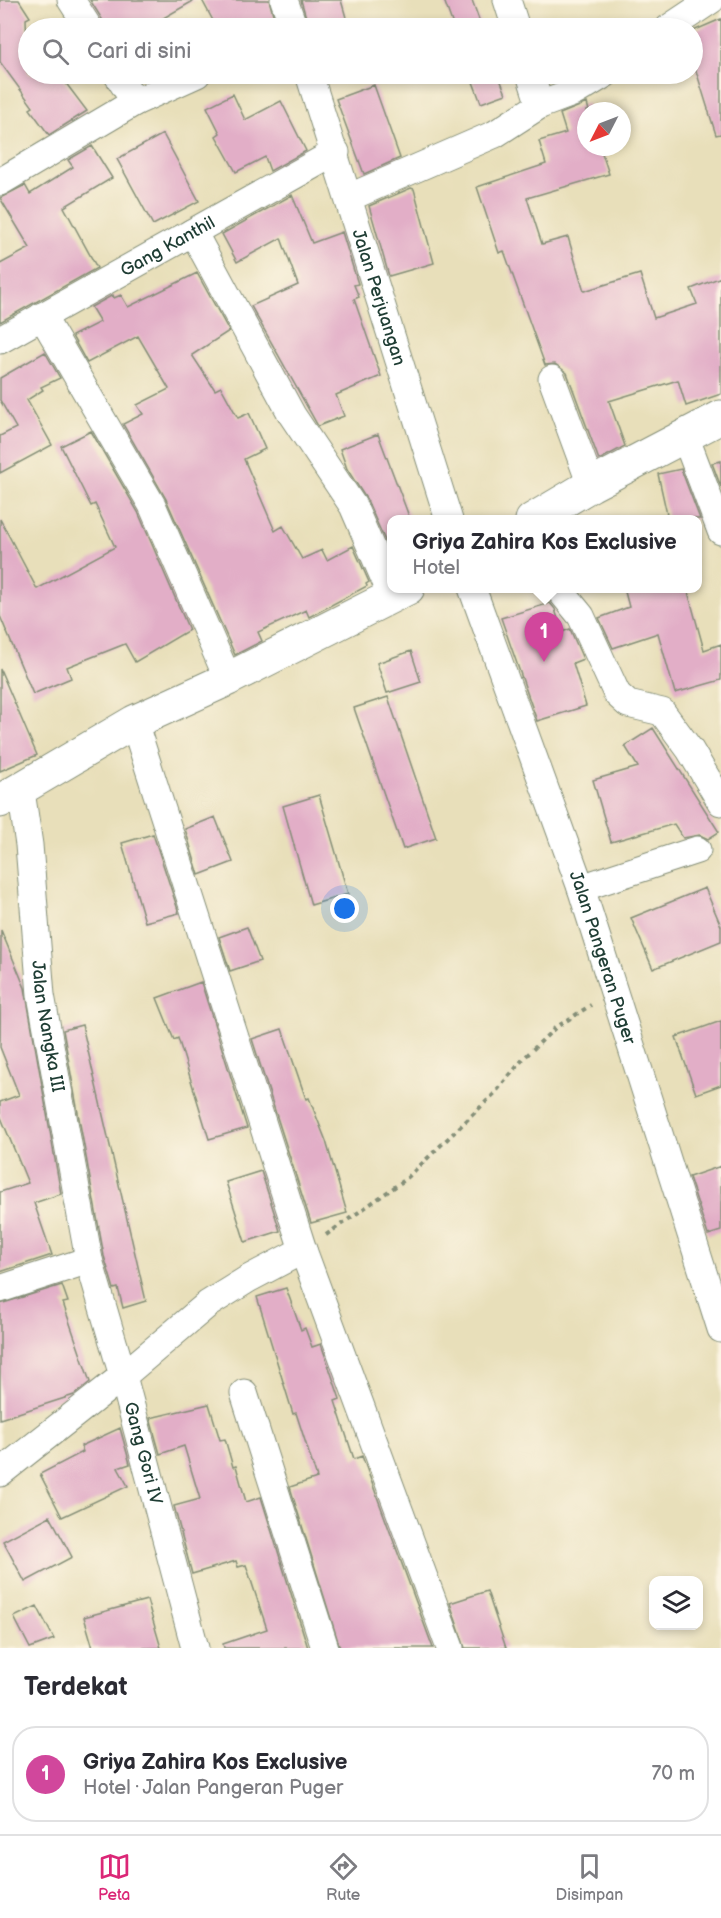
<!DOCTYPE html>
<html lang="id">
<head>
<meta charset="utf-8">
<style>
  :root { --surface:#fff; --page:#f7f7f7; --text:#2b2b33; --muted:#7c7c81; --line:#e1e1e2; --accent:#db2777 }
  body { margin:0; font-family:"Balsamiq Sans",sans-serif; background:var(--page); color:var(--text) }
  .controls { position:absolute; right:18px; bottom:18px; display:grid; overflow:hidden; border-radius:12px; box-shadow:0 3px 9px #0003 }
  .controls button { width:54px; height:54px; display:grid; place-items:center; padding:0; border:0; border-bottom:2px solid var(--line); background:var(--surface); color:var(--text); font:30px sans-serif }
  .compass { position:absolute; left:577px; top:102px; width:54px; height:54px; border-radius:50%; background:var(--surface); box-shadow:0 3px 9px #0003; rotate:228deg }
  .you { position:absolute; left:345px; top:909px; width:21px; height:21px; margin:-15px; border:4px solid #fff; border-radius:50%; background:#1a73e8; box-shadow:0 0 0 9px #1a73e833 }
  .badge { display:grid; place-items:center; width:39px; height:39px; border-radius:50%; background:var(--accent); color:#fff; font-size:20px; font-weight:700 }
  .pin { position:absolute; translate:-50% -50px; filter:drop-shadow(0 2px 3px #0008) }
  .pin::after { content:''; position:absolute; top:32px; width:21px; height:18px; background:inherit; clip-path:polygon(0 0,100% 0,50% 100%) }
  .popup { position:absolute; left:387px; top:515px; width:315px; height:78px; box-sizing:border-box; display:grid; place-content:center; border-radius:12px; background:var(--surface); filter:drop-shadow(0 2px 4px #0005); font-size:20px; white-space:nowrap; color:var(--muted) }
  .popup b { font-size:22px; color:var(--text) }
  .popup::after { content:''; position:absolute; left:50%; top:100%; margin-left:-12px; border:12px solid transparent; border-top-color:var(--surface) }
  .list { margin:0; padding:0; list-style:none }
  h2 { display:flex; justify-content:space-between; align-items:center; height:78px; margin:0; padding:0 24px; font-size:26px }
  h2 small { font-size:20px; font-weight:400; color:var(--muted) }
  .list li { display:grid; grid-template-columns:39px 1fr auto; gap:18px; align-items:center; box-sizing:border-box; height:96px; margin:0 12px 12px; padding:0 12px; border:2px solid var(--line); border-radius:24px }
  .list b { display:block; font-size:22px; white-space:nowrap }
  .list p { margin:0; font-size:20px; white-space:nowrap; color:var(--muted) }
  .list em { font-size:20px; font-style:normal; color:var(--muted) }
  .icon { flex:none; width:33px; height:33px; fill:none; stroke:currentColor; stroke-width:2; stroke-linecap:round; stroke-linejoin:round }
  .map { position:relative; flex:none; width:721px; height:1648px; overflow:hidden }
  .search { position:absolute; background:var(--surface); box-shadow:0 3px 9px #0003; left:18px; right:18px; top:18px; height:66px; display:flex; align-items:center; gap:15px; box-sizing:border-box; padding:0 21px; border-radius:33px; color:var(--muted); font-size:22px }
  .sheet { height:186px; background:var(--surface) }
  nav { display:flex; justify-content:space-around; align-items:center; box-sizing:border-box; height:84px; border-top:2px solid var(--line); background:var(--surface); font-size:16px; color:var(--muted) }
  nav a { display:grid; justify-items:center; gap:3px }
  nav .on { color:var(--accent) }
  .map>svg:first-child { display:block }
</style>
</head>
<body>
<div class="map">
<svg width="721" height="1648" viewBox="0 0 721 1648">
  <rect width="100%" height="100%" fill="#fcf5e5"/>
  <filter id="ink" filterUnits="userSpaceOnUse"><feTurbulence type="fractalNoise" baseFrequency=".0167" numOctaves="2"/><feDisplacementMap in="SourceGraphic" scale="12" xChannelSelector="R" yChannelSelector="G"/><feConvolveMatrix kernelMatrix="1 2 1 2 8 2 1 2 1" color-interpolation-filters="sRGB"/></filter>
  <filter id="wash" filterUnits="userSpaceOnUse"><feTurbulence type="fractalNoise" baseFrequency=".008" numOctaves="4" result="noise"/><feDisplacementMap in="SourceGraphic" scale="24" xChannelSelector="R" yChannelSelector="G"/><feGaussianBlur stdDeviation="1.35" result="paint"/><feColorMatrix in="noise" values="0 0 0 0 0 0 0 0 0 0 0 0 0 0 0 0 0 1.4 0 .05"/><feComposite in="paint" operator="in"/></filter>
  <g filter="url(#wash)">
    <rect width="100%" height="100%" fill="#e8dfba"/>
    <g id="blocks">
      <path fill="#e2aec7" d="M0 0H19L30 17 26 19 28 74H59L87 111 49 135 30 109 33 107 0 62Z
        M90 0H195L146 28H105L102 19Z
        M202 0H269L277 28H217Z
        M301 0H341L349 28H309Z
        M444 0H472L482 28H454Z
        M721 19V134L716 135 693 61V31Z
        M470 74H498L506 94 481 103Z
        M374 85 400 158 364 174 336 99Z
        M233 94 245 120 281 101 306 151 270 171 265 157 236 172 216 136 220 133 207 107Z
        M587 103 589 111H586V147H600L609 174 527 198 542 244 568 237 584 291 640 274 654 318 697 304 691 289 721 277V394L686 406 678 380 609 401 625 446 599 460 567 373 555 364 545 365 504 251 499 253 477 187 546 164 539 141 566 133 560 114Z
        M163 134 199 201 153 225 117 159Z
        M92 146 112 178 64 207 97 268 0 322V264L30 248 0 198 25 185 30 194 73 167 68 160Z
        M411 188 414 189 434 263 389 276 369 206Z
        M292 195 312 243 342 232 358 284 354 285 359 297 354 299 381 376 336 395 344 416 318 426 251 306 298 285 281 238 237 262 222 234Z
        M197 273 229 331 192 355 215 390 221 387 238 418 249 413 265 449 244 459 275 531 283 526 302 559 322 550 327 560 353 546 369 582 366 584 367 586 309 617 306 610 258 632 262 641 235 655 166 499 123 424 143 414 137 405 169 389 138 336 87 363 72 336 100 322 91 307 113 295 114 298 121 295 128 307Z
        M45 352 60 378 41 387 43 390 27 400 52 445 0 473V436L16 428 0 400V378Z
        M91 431 138 512 189 630 135 662 125 644 67 667 71 678 33 694 0 616V519L37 589 115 547 95 504 91 506 61 446Z
        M378 434 410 519H391V554L367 500 347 469 340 449Z
        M721 461V487L712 463Z
        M681 469 700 519H668L658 474Z
        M624 588H687L704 650 721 644V680L675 693 658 633 613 648 599 618 629 607Z
        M550 603 555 609 562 632 570 629 583 659 573 663 586 706 537 721 501 618Z
        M411 651 421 682 387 693 377 663Z
        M0 669 37 755 0 771Z
        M388 697 436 838 403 849 354 708Z
        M653 728 719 832 708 839 700 835 683 838 674 824 611 842 593 780 638 767 625 746Z
        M319 795 348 894 311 905 283 806Z
        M215 817 233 862 199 875 185 829Z
        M153 834 179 913 145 922 122 843Z
        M705 888 721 926V941L653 969 631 918Z
        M247 927 260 961 230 971 219 937Z
        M1 930 25 988 61 1194 34 1203 52 1255 0 1272V1192L28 1183 0 1115V1102L19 1095 0 1047Z
        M201 982 247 1128 209 1139 178 1038 174 1040 157 998Z
        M721 1021V1085L696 1094 676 1037Z
        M82 1025 146 1301 123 1308 118 1288 114 1289 104 1256 63 1030Z
        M282 1029 306 1099 309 1098 326 1141 347 1213 311 1223 252 1039Z
        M721 1166V1231L708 1235 689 1177Z
        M261 1171 280 1231 245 1242 226 1182Z
        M62 1285 68 1302 63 1303 90 1382 74 1395 0 1419V1304Z
        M286 1288 301 1330 305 1328 312 1347 321 1344 340 1399 335 1401 354 1459 362 1456 433 1648H340L290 1487 317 1478 296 1413 293 1414 257 1297Z
        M209 1404 220 1440 225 1439 233 1467 236 1466 246 1502 261 1497 308 1648H224L223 1644 267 1629 246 1565 238 1567 236 1561 192 1574 174 1506 200 1499 184 1446 160 1454 150 1418Z
        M120 1428 130 1464 118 1468 128 1486 62 1517 40 1474 83 1452 81 1446Z
        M50 1516 72 1557 25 1582 3 1541Z
        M487 1591 506 1648H465L450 1603Z
        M147 1600 161 1648H93L84 1617Z
        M37 1606 54 1639 30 1648 14 1617Z"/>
    </g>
  </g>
  <g filter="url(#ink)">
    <use href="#blocks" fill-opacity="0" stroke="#848e77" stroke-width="1.5"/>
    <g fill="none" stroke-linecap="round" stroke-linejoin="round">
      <defs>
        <g id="street">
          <path d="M71 0 89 28"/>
          <path d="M284 0 294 28"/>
          <path d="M507 0 516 28"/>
          <path d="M669 28 711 0"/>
          <path d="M117 74 135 102"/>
          <path id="s1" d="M309 74 449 520"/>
          <path d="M530 74 540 105"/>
          <path d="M0 182 135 102 197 74"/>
          <path d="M350 197 495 134 540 105 575 92 605 74"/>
          <path d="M193 232 292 415 353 506 392 596"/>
          <path d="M42 316 152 505 228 679"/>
          <path id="s2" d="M0 340 336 152"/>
          <path d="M552 379 591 485"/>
          <path d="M685 436 721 531"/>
          <path id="s3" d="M472 588 581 888 721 1329"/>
          <path d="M558 588 581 616 617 694 628 704 662 712 690 750 721 802"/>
          <path d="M134 722 303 1250 450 1648"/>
          <path id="s4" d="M21 791 29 845 41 995 89 1260 123 1376 195 1648"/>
          <path d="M581 888 697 850"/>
          <path d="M0 1289 89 1260"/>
          <path d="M244 1393 325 1648"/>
          <path d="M0 1473 123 1376 208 1304 248 1279 303 1250"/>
        </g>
        <path id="secondary" d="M532 520 591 485 721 417
          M0 801 134 722 228 679 408 588"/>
      </defs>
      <use href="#street" stroke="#848e77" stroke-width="29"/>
      <use href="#secondary" stroke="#848e77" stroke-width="35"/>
      <path stroke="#848e77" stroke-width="4" stroke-dasharray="4.5 4.5" stroke-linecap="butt" d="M326 1235 406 1179 494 1094 524 1058 555 1028 591 1005"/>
      <use href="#street" stroke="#fff" stroke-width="27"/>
      <use href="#secondary" stroke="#fff" stroke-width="33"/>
    </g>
  </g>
  <g text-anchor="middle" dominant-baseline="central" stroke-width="6" stroke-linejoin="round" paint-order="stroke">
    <g font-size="18" fill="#1f3d34" stroke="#fcf5e5">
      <text stroke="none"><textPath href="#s2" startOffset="192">Gang Kanthil</textPath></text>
      <text stroke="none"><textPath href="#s1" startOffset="234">Jalan Perjuangan</textPath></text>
      <text stroke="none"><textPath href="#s3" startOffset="392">Jalan Pangeran Puger</textPath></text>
      <text stroke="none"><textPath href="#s4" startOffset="237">Jalan Nangka III</textPath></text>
      <text stroke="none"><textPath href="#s4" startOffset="675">Gang Gori IV</textPath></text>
    </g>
  </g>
</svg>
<div class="controls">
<button><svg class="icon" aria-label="layers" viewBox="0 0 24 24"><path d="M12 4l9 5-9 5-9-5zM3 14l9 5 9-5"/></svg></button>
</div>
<svg class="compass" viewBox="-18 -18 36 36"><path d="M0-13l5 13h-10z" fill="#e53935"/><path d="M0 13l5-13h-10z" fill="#7c7c81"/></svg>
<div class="you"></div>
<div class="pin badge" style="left:544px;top:662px;background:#d1479c">1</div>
<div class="popup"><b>Griya Zahira Kos Exclusive</b>Hotel</div>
<div class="search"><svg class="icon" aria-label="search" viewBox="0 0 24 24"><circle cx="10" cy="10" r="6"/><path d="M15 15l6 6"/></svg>Cari di sini</div>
</div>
<section class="sheet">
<h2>Terdekat<small></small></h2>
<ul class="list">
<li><span class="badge" style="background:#d1479c">1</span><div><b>Griya Zahira Kos Exclusive</b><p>Hotel · Jalan Pangeran Puger</p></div><em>70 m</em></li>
</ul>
</section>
<nav>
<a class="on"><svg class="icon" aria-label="map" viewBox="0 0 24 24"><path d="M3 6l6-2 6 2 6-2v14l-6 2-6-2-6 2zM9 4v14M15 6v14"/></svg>Peta</a>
<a><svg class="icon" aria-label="directions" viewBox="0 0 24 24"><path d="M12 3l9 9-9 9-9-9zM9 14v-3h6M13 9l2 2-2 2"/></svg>Rute</a>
<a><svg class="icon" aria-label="saved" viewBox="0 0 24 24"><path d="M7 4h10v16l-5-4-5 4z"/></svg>Disimpan</a>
</nav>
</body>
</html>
